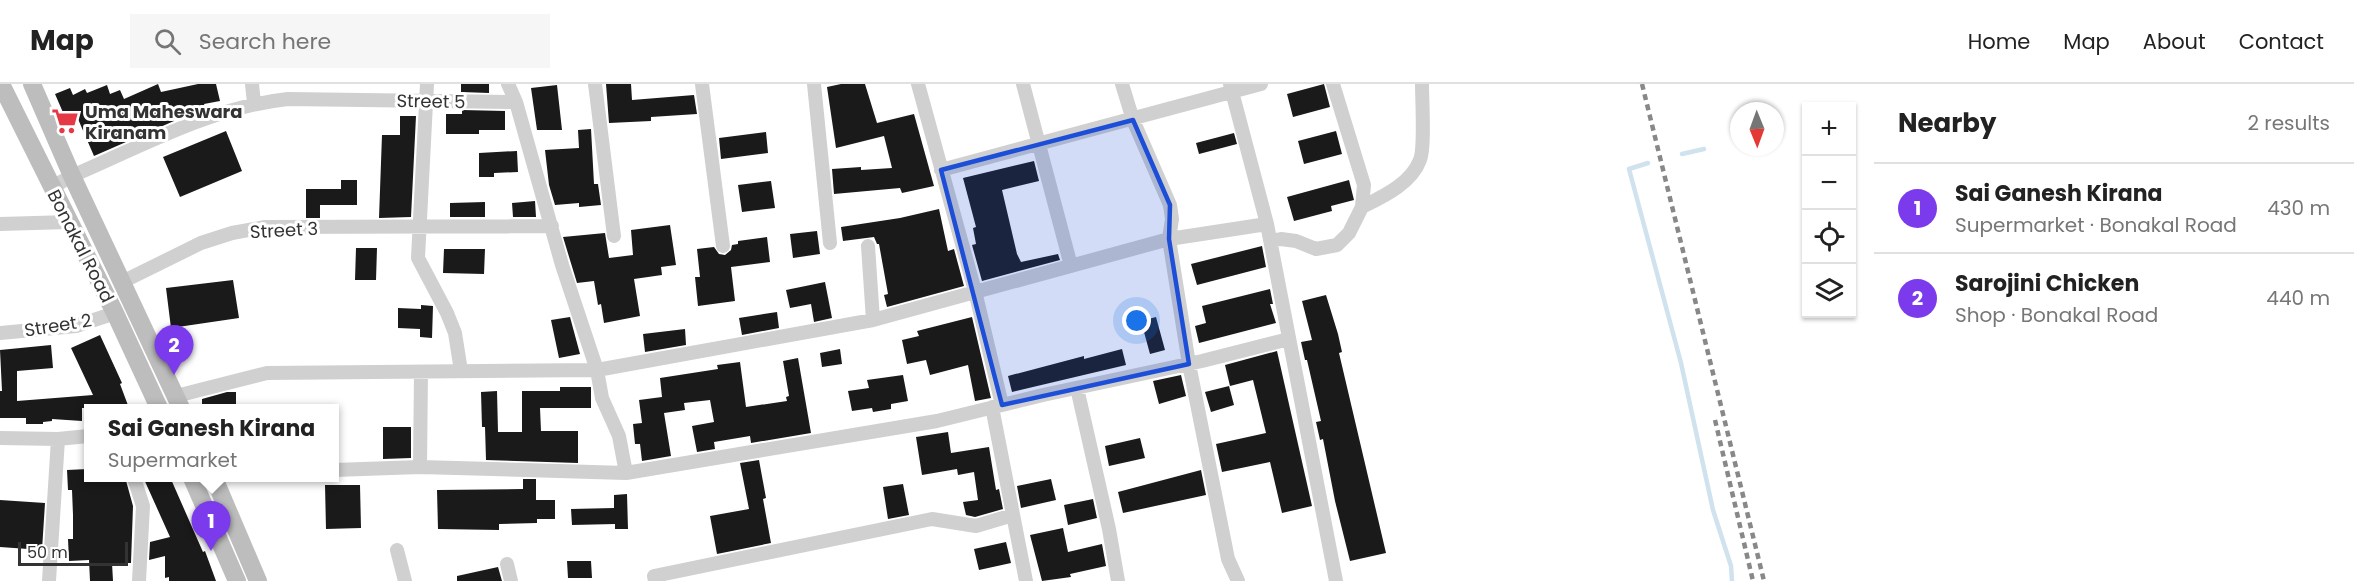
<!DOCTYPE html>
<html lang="en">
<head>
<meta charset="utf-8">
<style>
  :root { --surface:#fff; --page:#f6f6f6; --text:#222; --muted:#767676; --line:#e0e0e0; --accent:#7c3aed }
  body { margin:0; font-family:Poppins,sans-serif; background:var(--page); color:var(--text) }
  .controls { position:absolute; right:18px; top:18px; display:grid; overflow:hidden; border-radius:0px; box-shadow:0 2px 4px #0004 }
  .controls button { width:54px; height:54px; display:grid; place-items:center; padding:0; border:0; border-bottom:2px solid var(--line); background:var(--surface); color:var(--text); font:30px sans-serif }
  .compass { position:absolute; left:1730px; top:18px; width:54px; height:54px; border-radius:50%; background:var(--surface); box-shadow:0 2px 4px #0004; rotate:179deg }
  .scale { position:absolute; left:18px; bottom:15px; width:110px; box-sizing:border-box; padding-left:6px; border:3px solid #333; border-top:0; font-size:16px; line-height:21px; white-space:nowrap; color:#333; -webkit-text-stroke:4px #fff; paint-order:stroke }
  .you { position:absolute; left:1137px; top:237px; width:21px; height:21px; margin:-15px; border:4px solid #fff; border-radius:50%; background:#1a73e8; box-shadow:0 0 0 9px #1a73e833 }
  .badge { display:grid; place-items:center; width:39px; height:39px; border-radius:50%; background:var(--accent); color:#fff; font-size:20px; font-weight:700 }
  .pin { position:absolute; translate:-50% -50px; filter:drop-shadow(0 2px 3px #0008) }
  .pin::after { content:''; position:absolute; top:32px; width:21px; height:18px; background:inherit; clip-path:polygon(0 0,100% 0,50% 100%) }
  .popup { position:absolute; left:84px; top:320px; width:255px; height:78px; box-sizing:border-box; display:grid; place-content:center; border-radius:0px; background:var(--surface); filter:drop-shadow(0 2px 4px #0005); font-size:20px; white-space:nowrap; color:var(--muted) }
  .popup b { font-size:22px; color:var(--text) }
  .popup::after { content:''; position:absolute; left:50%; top:100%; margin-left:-12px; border:12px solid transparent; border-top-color:var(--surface) }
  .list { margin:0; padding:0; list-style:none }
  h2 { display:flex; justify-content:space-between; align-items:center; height:78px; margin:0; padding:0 24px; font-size:26px }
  h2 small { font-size:20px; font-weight:400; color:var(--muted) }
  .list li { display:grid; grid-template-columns:39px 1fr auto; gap:18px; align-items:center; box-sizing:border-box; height:90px; padding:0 24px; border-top:2px solid var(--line) }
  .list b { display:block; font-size:22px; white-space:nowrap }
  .list p { margin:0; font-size:20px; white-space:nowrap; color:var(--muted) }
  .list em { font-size:20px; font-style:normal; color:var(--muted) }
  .icon { flex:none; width:33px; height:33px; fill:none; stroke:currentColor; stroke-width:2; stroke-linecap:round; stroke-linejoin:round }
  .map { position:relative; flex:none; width:1874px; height:497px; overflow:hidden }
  header { display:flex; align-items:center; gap:36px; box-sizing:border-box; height:84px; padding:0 30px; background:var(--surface); border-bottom:2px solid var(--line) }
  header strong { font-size:28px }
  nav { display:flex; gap:33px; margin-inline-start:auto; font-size:21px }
  .search { width:420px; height:54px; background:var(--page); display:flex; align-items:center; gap:15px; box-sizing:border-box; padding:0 21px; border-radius:0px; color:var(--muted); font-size:22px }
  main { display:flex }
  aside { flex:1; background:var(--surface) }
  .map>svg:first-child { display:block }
</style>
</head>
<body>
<header>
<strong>Map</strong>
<div class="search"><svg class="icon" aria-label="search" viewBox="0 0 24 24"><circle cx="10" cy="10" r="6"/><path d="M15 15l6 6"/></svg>Search here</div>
<nav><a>Home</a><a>Map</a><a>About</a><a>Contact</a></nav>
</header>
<main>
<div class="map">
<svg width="1874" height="497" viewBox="0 0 1874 497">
  <rect width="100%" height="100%" fill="#fff"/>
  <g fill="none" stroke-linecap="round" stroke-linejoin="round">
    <path stroke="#cfe2ee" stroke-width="4.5" d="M1682 70 1704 65
      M1648 79 1629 85 1681 279 1713 426 1731 482 1732 497"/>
  </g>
  <path fill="#1a1a1a" d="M158 0 161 8 198 0H216L220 17 204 20 205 23 171 30 174 37 94 72 78 35 68 40 55 10 70 4 73 11 85 5 87 9 107 1 110 10 120 6 124 15Z
    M461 0H489V9L461 8Z
    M606 0H631L632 16 694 11 697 30 651 33V37L609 39Z
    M841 0H865L877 39 914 30 934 102 902 109 900 104 834 110 832 85 861 83V86L892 84 884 52 836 64 827 3Z
    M1324 0 1330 23 1293 33 1287 10Z
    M557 1 562 46H537L531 4Z
    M462 26 505 27V46H479V50H446V30H462Z
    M400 32H416L411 133 379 134 382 51H400Z
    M591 45 594 100H598L601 121 579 123V119L555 121 549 101 545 66 579 64 578 46Z
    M226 47 242 87 180 113 163 73Z
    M1336 47 1342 70 1304 80 1298 57Z
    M766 48 768 69 721 75 719 54Z
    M1234 49 1237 60 1199 70 1196 59Z
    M517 67 518 88 494 89V93H479V69Z
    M1034 77 1039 97 1002 106 1017 170 1021 178 1058 170 1060 176 982 197 972 161 976 160 973 144 976 143 963 94Z
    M341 96H357V121H320V134H306V105H341Z
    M1349 96 1354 116 1331 122 1332 127 1294 137 1287 113Z
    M771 97 775 124 742 128 738 101Z
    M535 117 536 133H513L512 119Z
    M485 118V133H450V119Z
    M939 125 948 167 954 165 964 202 887 223 884 211 888 210 879 160H877L874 153 843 157 841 143 900 134Z
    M670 141 676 181 661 183 662 191 634 195 640 232 604 239 601 220 598 221 594 197 577 199 563 153 605 149 609 174 633 171 631 146Z
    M817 147 820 170 793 174 790 150Z
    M767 153 770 178 731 183 735 217 698 222 695 193H700L697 165 714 163 719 170 725 171 731 166 732 161 738 160V157Z
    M1262 162 1266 183 1197 201 1191 180Z
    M356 164H377L376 196H355Z
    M444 165H485L484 190 443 189Z
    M233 196 239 234 171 244 166 204Z
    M825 198 832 234 814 238 811 220 790 224 786 206Z
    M1270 205 1273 220H1270L1276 239 1199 259 1195 242 1206 239 1202 222Z
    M1326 211 1338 250 1342 268 1339 269 1386 469 1350 477 1335 417 1323 355 1320 356 1316 338 1321 337 1307 276H1305L1301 258 1312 256 1302 217Z
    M421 221 433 222 432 254 420 253V245L398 244V224L421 225Z
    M777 228 779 244 742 251 739 234Z
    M570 233 580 270 559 274 551 236Z
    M972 233 991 314 975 317 968 281 930 291 926 276 907 280 902 256 919 252 917 247Z
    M1156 233 1165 266 1150 270 1141 237Z
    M685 245 686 261 645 268 643 250Z
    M100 251 122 299 120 300 129 324H82V337L52 335V337L43 338V340H26V334H0V307H2L0 266 51 261 53 284 17 287V317L93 311 71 264Z
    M840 265 842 280 822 283 820 269Z
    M1122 265 1126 281 1012 308 1008 292 1084 272V275Z
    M1277 267 1312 422 1282 429 1270 378 1222 388 1216 360 1266 349 1253 296 1230 302 1225 281Z
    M798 274 811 349 751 359 750 352 714 358 715 365 697 368 692 342 714 338 710 316 684 319 685 326 664 329 671 372 642 377 640 360H635L633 340 642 339 639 316 662 313 660 294 718 285 717 281 740 278 746 323 787 317 786 313 789 312 783 277Z
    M903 291 908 317 891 320V325L873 328 872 324 852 327 848 307 869 304 867 296Z
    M1181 291 1186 312 1159 320 1153 297Z
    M1229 302 1234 321 1211 328 1205 308Z
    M560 303H591V324H540L541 347H578V379L486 376 485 343H482L481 308 497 307 498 348H522V307H560Z
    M227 308H236V324H202V315Z
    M383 343H411V374L383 375Z
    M948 348 951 369 989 363 996 406 999 405 1003 425 975 433 966 431 963 418 978 416 974 388 958 391 957 385 922 391 916 353Z
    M1140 354 1145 374 1109 382 1105 362Z
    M759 376 766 414 763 415 771 459 717 470 710 432 749 425 740 379Z
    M88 385V393H125L133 422 131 479H112L113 497H90L89 476 69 477 68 455H73V431L72 406H68L67 386Z
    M1201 386 1206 411 1123 429 1118 408Z
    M143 393H170L203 468 205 467 216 497H169V493L165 494V472L149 476 150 458 170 453Z
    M523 395H536V416H555V435H537V439L499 440V446L438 445 437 406 523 405Z
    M1051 395 1056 416 1021 424 1017 402Z
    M903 400 909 431 888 435 883 403Z
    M325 401H360L361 444 326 445Z
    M627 410 628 445H615V440L572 441 571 425 614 424V411Z
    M1093 415 1097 434 1068 441 1064 421Z
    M0 416 45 419 42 466 0 463Z
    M1063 444 1068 468 1102 460 1106 482 1070 490 1071 493 1042 497 1030 451Z
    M1006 458 1011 479 979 486 974 465Z
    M567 477H591L592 494H568Z
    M498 483 502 497H457V492Z"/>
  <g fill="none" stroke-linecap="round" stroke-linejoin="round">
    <path stroke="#d0d0d0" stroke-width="14" d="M252 0 254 19
      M427 0 418 174 447 229 455 249 461 287
      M508 0 516 18 562 181 597 286 602 314 619 352 626 389
      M595 0 614 152
      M702 0 723 162
      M814 0 830 159
      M918 0 975 207 1002 321
      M1023 0 1071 182
      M1122 0 1133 36 1170 121 1172 135 1169 155 1189 280 1228 475 1238 497
      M1230 0 1267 140 1336 497
      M941 86 1261 0
      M52 103 72 92C142 62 212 23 288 15L516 18
      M1362 123C1382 113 1411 100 1420 76 1425 64 1422 16 1422 0
      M0 140 69 138
      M1271 157 1281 155 1296 157 1316 165 1337 161 1349 149 1362 123 1364 101 1333 0
      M868 162 873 236
      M122 198 201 159 232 149 265 143 552 142
      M0 249 76 242 115 229
      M1077 304 1109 445 1118 497
      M176 312 267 289 597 286 873 236 1169 155 1267 140
      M992 323 1026 497
      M0 354 58 355 88 352
      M420 383 421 288
      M334 386 420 383 626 389 937 337 1043 311 1202 277 1289 255
      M134 394 143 422 139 497
      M397 466 405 497
      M507 480 511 497
      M49 497 58 355
      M655 497 654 492 932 435 976 442 1013 431"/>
    <path stroke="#bdbdbd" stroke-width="18" d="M1 0 115 229 159 324
      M32 0 72 92 181 324
      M192 394 237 497
      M214 394 258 497"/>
    <path stroke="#888" stroke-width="4.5" stroke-dasharray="6 4.5" stroke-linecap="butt" d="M1642 0 1764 497
      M1715 336 1753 497"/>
  </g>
  <path fill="#1d4ed8" fill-opacity="0.2" stroke="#1d4ed8" stroke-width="4.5" stroke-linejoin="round" d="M1133 36 1170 121 1169 155 1189 280 1002 321 941 86Z"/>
  <defs>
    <symbol id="supermarket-bare" viewBox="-9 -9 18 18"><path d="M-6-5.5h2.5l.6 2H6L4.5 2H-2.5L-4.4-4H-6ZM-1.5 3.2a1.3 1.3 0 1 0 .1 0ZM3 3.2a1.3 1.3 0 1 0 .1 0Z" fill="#e63946" stroke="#fff" stroke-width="2.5" paint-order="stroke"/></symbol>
  </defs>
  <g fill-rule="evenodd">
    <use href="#supermarket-bare" x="46" y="18" width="38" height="38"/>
  </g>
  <g text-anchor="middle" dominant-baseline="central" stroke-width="6" stroke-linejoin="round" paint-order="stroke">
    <g font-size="18" fill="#333" stroke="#fff">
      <text transform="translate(431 17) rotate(1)">Street 5</text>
      <text transform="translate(284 146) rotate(-3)">Street 3</text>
      <text transform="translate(81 162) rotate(63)">Bonakal Road</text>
      <text transform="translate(58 241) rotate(-9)">Street 2</text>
    </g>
    <g font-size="18" font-weight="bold" fill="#333" stroke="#fff" text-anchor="start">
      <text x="85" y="27">Uma Maheswara<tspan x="85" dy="21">Kiranam</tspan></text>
    </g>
  </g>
</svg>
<div class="controls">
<button>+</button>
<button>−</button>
<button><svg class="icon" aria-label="locate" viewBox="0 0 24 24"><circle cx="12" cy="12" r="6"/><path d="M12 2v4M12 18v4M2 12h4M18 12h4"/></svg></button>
<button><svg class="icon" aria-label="layers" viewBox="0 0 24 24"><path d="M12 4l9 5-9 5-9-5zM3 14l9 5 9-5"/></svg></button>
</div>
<svg class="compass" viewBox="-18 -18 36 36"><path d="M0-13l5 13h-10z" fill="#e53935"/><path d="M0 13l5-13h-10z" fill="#767676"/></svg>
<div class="scale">50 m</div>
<div class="you"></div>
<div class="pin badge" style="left:211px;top:467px">1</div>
<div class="popup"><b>Sai Ganesh Kirana</b>Supermarket</div>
<div class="pin badge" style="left:174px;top:291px">2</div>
</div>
<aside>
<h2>Nearby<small>2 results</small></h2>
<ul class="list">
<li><span class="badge">1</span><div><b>Sai Ganesh Kirana</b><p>Supermarket · Bonakal Road</p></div><em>430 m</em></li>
<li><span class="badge">2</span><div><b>Sarojini Chicken</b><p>Shop · Bonakal Road</p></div><em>440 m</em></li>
</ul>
</aside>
</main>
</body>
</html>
